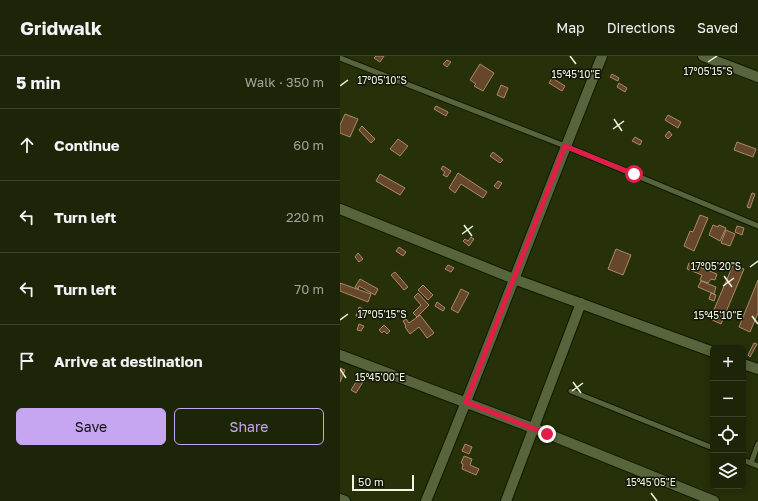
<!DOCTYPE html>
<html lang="en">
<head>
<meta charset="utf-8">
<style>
  :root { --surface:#1c2507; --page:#252d11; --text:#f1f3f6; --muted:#a0a59b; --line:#3a4228; --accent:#c6a6f0 }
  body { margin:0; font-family:"Golos Text",sans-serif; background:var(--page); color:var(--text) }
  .controls { position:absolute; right:12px; bottom:12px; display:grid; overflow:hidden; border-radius:6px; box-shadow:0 2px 10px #0003 }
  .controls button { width:36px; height:36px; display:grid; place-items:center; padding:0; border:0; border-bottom:1px solid var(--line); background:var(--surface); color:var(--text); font:20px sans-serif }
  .scale { position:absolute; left:12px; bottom:10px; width:62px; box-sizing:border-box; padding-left:4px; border:2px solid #eff7e1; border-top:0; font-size:11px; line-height:14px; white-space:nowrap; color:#eff7e1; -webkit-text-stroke:3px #121707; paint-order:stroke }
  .stop { position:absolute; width:12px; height:12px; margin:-9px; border:3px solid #e11d48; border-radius:50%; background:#fff }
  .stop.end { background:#e11d48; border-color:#fff; box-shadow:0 1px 4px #0008 }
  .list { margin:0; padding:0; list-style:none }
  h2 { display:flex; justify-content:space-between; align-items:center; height:52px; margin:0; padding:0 16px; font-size:17px }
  h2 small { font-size:13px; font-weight:400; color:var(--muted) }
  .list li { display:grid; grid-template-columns:26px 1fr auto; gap:12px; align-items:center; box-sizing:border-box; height:72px; padding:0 16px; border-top:1px solid var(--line) }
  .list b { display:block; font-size:15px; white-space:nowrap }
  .list em { font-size:13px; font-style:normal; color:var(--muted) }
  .actions { display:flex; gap:8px; padding:12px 16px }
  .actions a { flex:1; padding:9px 0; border:1px solid var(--accent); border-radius:6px; text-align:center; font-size:14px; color:var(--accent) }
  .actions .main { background:var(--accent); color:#111 }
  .icon { flex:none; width:22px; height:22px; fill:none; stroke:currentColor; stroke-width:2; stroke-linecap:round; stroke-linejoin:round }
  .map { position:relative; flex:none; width:418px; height:445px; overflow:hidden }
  header { display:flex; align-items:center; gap:24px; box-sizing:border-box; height:56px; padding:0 20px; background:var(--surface); border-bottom:1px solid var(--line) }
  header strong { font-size:19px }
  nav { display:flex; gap:22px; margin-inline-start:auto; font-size:14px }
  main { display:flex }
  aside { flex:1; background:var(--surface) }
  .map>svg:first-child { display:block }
</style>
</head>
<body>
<header>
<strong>Gridwalk</strong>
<nav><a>Map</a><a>Directions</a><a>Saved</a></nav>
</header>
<main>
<aside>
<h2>5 min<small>Walk · 350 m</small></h2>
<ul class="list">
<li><svg class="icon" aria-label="ahead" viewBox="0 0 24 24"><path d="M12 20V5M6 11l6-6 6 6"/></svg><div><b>Continue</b></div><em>60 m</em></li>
<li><svg class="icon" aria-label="left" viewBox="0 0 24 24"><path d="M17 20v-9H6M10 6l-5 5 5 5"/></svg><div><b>Turn left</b></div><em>220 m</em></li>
<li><svg class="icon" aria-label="left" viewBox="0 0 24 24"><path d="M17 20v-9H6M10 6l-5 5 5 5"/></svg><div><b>Turn left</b></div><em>70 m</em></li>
<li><svg class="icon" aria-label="arrive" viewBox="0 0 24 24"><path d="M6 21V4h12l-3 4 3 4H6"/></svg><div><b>Arrive at destination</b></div></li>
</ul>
<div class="actions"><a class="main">Save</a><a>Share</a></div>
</aside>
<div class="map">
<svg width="418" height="445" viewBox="0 0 418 445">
  <rect width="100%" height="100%" fill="#263109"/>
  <path fill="#674729" stroke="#ac8968" d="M36 0H44L40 6 34 2Z
    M107 4 111 6 107 11 103 8Z
    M140 8 154 17 143 35 134 30 136 28 130 24Z
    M272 18 279 22 278 25 270 21Z
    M212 22 225 30 222 35 209 27Z
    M279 27 287 32 285 36 277 31Z
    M161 29 168 32 164 42 157 39Z
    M96 50 108 56 106 60 94 53Z
    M5 58 18 63 10 81 0 77V69Z
    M328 59 341 66 338 72 325 64Z
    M22 70 35 83 31 87 19 74Z
    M329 75 332 79 328 83 325 80Z
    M295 81 302 85 300 89 292 85Z
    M58 83 68 90 60 100 50 93Z
    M397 86 416 93 413 101 394 94Z
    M153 96 163 104 160 107 150 100Z
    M103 110 111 115 107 121 103 119 105 116 101 113Z
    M118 117 147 136 143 142 121 128 115 137 109 132Z
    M40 118 65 132 60 139 36 125Z
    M158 125 162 127 158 133 154 130Z
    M412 137 415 138 410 152 407 151Z
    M360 159 368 162 354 195 344 190 350 175 353 176Z
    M373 169 378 171 379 169 386 172 380 185 369 179Z
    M397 170 404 172 402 179 395 176Z
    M386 174 395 178 390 190 381 187Z
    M131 181 134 183 129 190 123 185 125 183 128 185Z
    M59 191 66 196 63 200 56 195Z
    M276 193 291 199 283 219 268 213Z
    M18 197 23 203 19 206 15 201Z
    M349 207 377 218 375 224 371 223 368 227 360 224 362 219 347 213Z
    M108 209 114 212 111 216 105 213Z
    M393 209 404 213 381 268 370 263Z
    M55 216 68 231 64 234 51 219Z
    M20 223 38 233 35 239 19 230 18 233 15 231Z
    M418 224V257L410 276 399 271Z
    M361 225 376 231 374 238 358 231Z
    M0 227 31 238 28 246 0 235Z
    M83 229 93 239 88 244 78 234Z
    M121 233 129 237 118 257 111 253Z
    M78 237 89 249 77 261 73 257 81 249 74 241Z
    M371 237 376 239 374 245 369 243Z
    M97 246 105 252 103 255 95 250Z
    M19 251 25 254 21 262 16 260Z
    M80 259 94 277 87 282 79 271 70 278 65 271 66 270 63 265 66 263 69 267Z
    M19 268 24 270 21 275 17 274Z
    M44 269 50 275 47 278 44 275 42 277 39 274Z
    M414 287 417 288 410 301 408 299Z
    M0 312 5 314 0 326Z
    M18 323 23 326 16 337 11 334Z
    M125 388 132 391 129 398 122 395Z
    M124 400 132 403 130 409 139 413 136 419 122 413 123 408 121 407Z"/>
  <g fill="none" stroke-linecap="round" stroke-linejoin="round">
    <defs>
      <path id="service" d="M0 2 225 90 418 170
        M231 335 373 392
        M403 404 418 410
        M411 407 418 388"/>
      <path id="minor" d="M363 0 418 21
        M0 153 174 223 373 296
        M0 299 193 372 374 445
        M403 308 418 313
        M0 443 5 445
        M86 445C147 297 202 148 262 0
        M166 445 241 247"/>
    </defs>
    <use href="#service" stroke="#101800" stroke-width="7"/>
    <use href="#minor" stroke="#101800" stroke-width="12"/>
    <use href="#service" stroke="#57643c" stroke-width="5"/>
    <use href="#minor" stroke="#57643c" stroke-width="10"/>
  </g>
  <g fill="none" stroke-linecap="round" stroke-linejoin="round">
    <path stroke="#e11d48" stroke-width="5" d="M207 378 126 346 225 90 294 118"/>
  </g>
  <path fill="none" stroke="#eff7e1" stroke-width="1.5" d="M230 0 236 8M368 6 377 0M0 30 8 24M274 63 282 75M273 73 284 65M124 169 132 180M122 178 133 170M410 211 418 205M384 220 392 231M383 230 394 222M412 260 418 268M0 264 8 258M0 313 6 322M233 326 241 337M232 335 243 327M311 437 317 445"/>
  <g font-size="10" text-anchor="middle" fill="#eff7e1" stroke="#121707" stroke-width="3" stroke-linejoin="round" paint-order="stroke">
    <text x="368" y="19">17°05'15"S</text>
    <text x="236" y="22">15°45'10"E</text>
    <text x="42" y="28">17°05'10"S</text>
    <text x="376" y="214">17°05'20"S</text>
    <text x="42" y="262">17°05'15"S</text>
    <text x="378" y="263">15°45'10"E</text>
    <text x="40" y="325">15°45'00"E</text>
    <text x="311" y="430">15°45'05"E</text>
  </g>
</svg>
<div class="controls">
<button>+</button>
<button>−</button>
<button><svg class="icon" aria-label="locate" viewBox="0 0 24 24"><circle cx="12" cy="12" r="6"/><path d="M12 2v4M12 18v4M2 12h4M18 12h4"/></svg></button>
<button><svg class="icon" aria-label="layers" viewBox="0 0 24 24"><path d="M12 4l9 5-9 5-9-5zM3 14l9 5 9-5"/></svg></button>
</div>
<div class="scale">50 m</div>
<div class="stop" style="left:294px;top:118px"></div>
<div class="stop end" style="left:207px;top:378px"></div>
</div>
</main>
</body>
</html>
